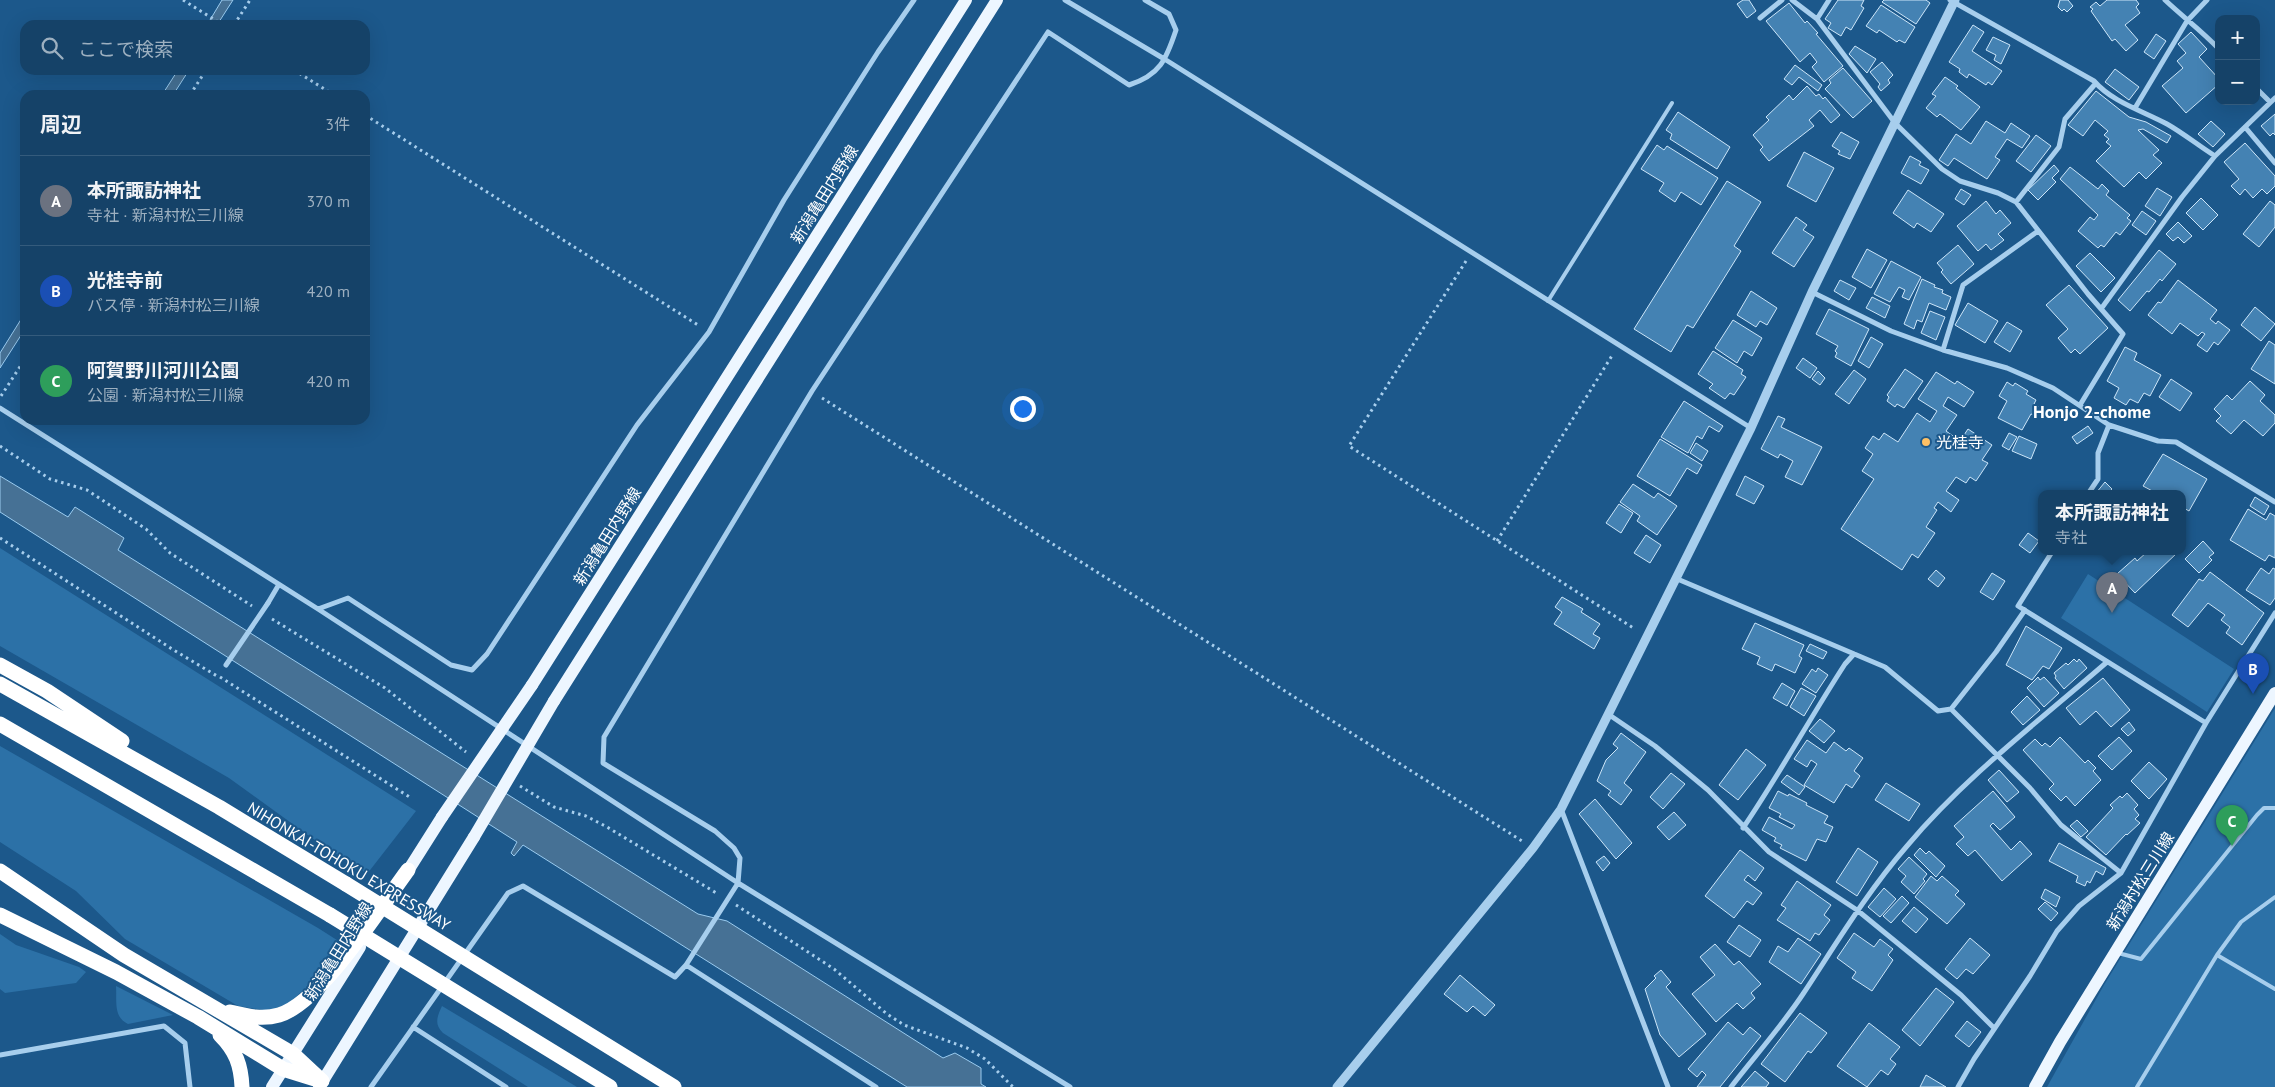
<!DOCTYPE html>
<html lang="ja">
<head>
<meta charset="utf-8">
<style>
  :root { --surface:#154268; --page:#224d71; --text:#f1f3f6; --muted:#9db0c0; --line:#345b7c; --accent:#fdc065 }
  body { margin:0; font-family:"PT Sans","Noto Sans JP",sans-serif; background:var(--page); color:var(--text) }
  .controls { position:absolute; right:15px; top:15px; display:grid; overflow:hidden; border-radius:10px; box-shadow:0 5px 20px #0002 }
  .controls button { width:45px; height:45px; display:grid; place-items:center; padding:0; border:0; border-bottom:1px solid var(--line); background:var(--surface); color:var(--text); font:25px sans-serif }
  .you { position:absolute; left:1022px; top:408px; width:18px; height:18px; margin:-12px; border:4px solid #fff; border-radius:50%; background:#1a73e8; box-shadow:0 0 0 8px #1a73e833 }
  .badge { display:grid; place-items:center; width:32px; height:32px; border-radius:50%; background:var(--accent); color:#fff; font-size:16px; font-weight:700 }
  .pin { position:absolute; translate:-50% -41px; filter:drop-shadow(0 1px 2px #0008) }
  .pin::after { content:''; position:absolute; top:26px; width:18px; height:15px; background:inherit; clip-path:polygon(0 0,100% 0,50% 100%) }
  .popup { position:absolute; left:2038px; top:490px; width:148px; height:65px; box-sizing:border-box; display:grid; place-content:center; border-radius:10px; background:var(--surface); filter:drop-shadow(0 1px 4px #0005); font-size:16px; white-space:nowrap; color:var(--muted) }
  .popup b { font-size:19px; color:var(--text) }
  .popup::after { content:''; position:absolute; left:50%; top:100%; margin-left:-10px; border:10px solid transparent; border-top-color:var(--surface) }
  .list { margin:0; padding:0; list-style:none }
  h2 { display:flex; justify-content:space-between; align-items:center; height:65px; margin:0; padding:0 20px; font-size:21px }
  h2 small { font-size:16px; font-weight:400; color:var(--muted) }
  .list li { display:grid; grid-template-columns:32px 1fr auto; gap:15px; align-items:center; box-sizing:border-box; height:90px; padding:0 20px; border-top:1px solid var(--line) }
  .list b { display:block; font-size:19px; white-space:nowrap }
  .list p { margin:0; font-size:16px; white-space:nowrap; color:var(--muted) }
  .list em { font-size:16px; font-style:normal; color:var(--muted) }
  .icon { flex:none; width:28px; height:28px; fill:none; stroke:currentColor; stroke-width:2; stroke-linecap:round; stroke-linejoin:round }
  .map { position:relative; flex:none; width:2275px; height:1087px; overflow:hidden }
  .search { position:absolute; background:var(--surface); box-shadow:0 5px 20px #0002; left:20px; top:20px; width:350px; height:55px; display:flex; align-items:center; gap:12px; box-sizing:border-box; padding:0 18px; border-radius:15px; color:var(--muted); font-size:19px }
  .panel { position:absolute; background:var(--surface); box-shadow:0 5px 20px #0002; left:20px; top:90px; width:350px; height:335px; border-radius:15px }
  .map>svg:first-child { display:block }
</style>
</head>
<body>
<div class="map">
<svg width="2275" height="1087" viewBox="0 0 2275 1087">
  <rect width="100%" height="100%" fill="#1c588b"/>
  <path fill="#2c71a7" d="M0 548 416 811 367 874 312 838 229 778 0 646Z
    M2088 574 2234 669 2207 712 2061 618Z
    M2275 708V1087H2047L2104 985Z
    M0 746 318 928 340 942 308 986 289 1003 269 1011 238 1006 125 939 76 891 0 842Z
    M0 934 16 945 79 967 86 972 76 983 5 993 0 989Z
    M116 986 173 1015 128 1024C113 1017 117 1001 116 986Z
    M442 1006 577 1087H528L443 1033C434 1024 437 1017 442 1006Z"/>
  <path fill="#467195" stroke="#9acbef" d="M222 0H233L217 25H207Z
    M178 70H189L173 95H162Z
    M25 313V329L0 368V353Z
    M0 476 68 517 75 507 124 538 118 550 698 914 727 921 943 1058 955 1053 981 1068V1084L986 1087H907L523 845 514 856 511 853 517 842 0 512Z"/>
  <path fill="#4482b3" stroke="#cde6f9" d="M1743 0H1749L1756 11 1747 18 1737 4Z
    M1838 0H1864L1861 6 1864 8 1851 30 1846 27 1841 36 1828 28 1831 23 1825 19Z
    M1884 0H1926L1930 3 1916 24 1882 2Z
    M2060 0H2068L2073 6 2067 12 2064 9 2062 11 2058 7Z
    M2107 0H2136L2139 4 2136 7 2140 13 2125 25 2138 40 2126 51 2115 39 2112 41 2091 11 2093 9 2090 7 2096 2 2100 6Z
    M1789 3 1805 23 1807 21 1818 33 1816 34 1843 66 1824 82 1812 67 1817 62 1810 53 1800 62 1766 21Z
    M1881 5 1915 27 1905 43 1899 40 1897 42 1879 30 1877 33 1866 26Z
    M1973 25 1984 32 1972 51 2002 71 1992 85 1988 82 1986 85 1969 74 1967 78 1959 72 1960 69 1949 62Z
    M2191 32 2207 49 2199 57 2219 79V84L2186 113 2162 86 2183 68 2177 61 2186 53 2178 44Z
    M2156 34 2166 41 2154 59 2144 52Z
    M1993 37 2010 45 2001 64 1994 60 1996 55 1986 50Z
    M1855 46 1876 59 1867 73 1849 54Z
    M1882 62 1893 75 1888 80 1890 83 1881 91 1878 87 1880 84 1870 72Z
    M1795 65 1822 85 1818 91 1799 77 1792 85 1784 79Z
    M1843 68 1872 101 1853 118 1825 89 1831 83 1829 80Z
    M2115 69 2139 87 2129 100 2105 82Z
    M1945 77 1958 86 1956 88 1980 107 1961 130 1940 114 1937 117 1926 108 1936 96 1932 94Z
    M1807 86 1816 96 1819 94 1823 99 1825 97 1840 115 1831 123 1820 110 1809 120 1814 126 1769 161 1760 150 1763 147 1753 135 1769 120 1766 117 1789 95 1793 100Z
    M2096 91 2129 117 2146 122 2171 136 2167 143 2143 129 2138 130 2159 150 2153 155 2162 163 2146 179 2139 172 2124 187 2096 161 2111 146 2106 142 2109 139 2104 135 2108 131 2095 120 2083 136 2068 125Z
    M1678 112 1730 147 1717 169 1670 139 1672 134 1666 130Z
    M2275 114V135L2273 133 2270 136 2261 126Z
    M1986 121 2005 133 2011 123 2030 136 2022 148 2007 139 1995 157 2000 160 1987 179 1954 158 1948 166 1939 160 1956 134 1971 144Z
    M2211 121 2225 134 2213 147 2198 134Z
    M1841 132 1859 142 1850 159 1838 154 1840 151 1832 146Z
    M2036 135 2051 146 2031 172 2016 161Z
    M2245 143 2275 176V186L2267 194 2262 189 2253 198 2245 189 2240 195 2231 186 2239 179 2224 162Z
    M1657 145 1664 150 1667 146 1718 178 1701 205 1681 192 1675 202 1659 191 1664 183 1641 169Z
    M1804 152 1834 168 1816 202 1787 186Z
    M1910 156 1921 162 1919 165 1929 170 1921 184 1901 173Z
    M2054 165 2059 171 2052 178 2056 182 2038 200 2028 190Z
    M2070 167 2098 189 2102 184 2109 191 2106 195 2130 215 2127 218 2131 221 2120 235 2116 232 2104 247 2101 245 2098 248 2078 231 2090 217 2094 220 2098 215 2060 179Z
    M1727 181 1761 202 1734 246 1741 251 1693 328 1687 325 1671 352 1634 329Z
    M2157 188 2172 197 2160 216 2145 206Z
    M1961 189 1971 195 1964 205 1955 199Z
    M1908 190 1944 214 1931 232 1917 223 1914 228 1893 213Z
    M2201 198 2218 215 2203 230 2186 213Z
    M1986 201 1996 214 2000 210 2011 223 1998 234 2004 240 1991 250 1986 244 1978 251 1957 226Z
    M2270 201 2275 205V227L2259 247 2243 234Z
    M2142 211 2156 221 2146 235 2132 225Z
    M1796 217 1807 225 1803 230 1814 237 1794 267 1772 253Z
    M2178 222 2192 236 2184 243 2178 237 2173 241 2166 234Z
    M1958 245 1974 264 1951 284 1941 272 1943 270 1937 263Z
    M1867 249 1887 260 1871 288 1852 277Z
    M2159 250 2176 264 2162 281 2160 279 2149 292 2147 291 2130 311 2118 300Z
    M2090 253 2115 278 2101 292 2076 266Z
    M1891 261 1921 277 1909 300 1902 297 1905 290 1899 287 1890 302 1874 294Z
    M1922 279 1935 285 1934 287 1943 290 1942 293 1951 297 1946 310 1929 303 1922 322 1917 320 1914 329 1904 324Z
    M1840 280 1856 288 1849 300 1834 291Z
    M2178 280 2217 310 2210 319 2216 324 2218 321 2230 330 2218 345 2214 342 2207 352 2197 345 2205 334 2202 332 2198 336 2180 323 2172 334 2148 315 2158 302 2161 303Z
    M2069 285 2108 328 2080 354 2075 349 2071 353 2058 338 2068 329 2046 305Z
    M1751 291 1777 308 1767 325 1760 321 1756 327 1737 315Z
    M1872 297 1890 306 1885 318 1866 308Z
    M1968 303 1998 321 1985 343 1955 325Z
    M2255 307 2275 324 2261 341 2241 325Z
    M1829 309 1869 329 1851 366 1835 357 1837 353 1835 351 1838 346 1816 334Z
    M1930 311 1945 317 1936 340 1921 333Z
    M1733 320 1762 338 1752 356 1744 351 1737 363 1715 348Z
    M2007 322 2022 331 2010 352 1994 342Z
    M1871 337 1883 344 1869 368 1858 361Z
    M2269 341 2275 345V384L2251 369Z
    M2125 347 2137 353 2134 360 2161 375 2150 396 2144 393 2138 403 2130 399 2126 405 2114 398 2119 388 2107 381Z
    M1713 351 1743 370 1741 374 1746 377 1734 395 1730 393 1725 399 1709 388 1713 384 1698 374Z
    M1803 358 1817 368 1810 378 1796 368Z
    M1905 369 1923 381 1904 408 1897 404 1895 407 1887 401 1889 397 1887 395Z
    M1854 370 1866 379 1849 404 1835 394Z
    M1818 371 1825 378 1820 385 1812 379Z
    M1936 372 1955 384 1957 381 1974 392 1964 407 1948 397 1943 406 1957 415 1946 431 1960 441 1968 429 1992 445 1982 460 1988 463 1976 481 1970 477 1966 483 1956 477 1946 491 1959 500 1951 512 1938 502 1934 508 1937 510 1926 527 1935 533 1918 558 1912 554 1902 570 1841 529 1874 479 1862 471 1873 454 1865 448 1873 436 1879 440 1884 433 1898 442 1917 413 1930 422 1937 411 1918 399Z
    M2171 379 2192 393 2180 411 2159 397Z
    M2250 381 2265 395 2260 401 2275 415V423L2263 436 2244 420 2231 434 2216 421 2221 416 2214 409 2227 395 2232 400Z
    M2007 382 2013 386 2015 383 2028 391 2026 394 2036 400 2034 404 2038 406 2034 415 2031 414 2022 430 1998 418 2007 401 1999 396Z
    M1684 401 1723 426 1719 432 1709 426 1702 439 1697 436 1688 453 1661 437Z
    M1778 416 1785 419 1781 427 1822 447 1802 485 1785 477 1793 461 1780 454 1778 458 1761 449Z
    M2088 426 2093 433 2077 444 2072 437Z
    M2009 433 2017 437 2009 450 2002 446Z
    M2019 436 2037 444 2031 459 2012 451Z
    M1660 439 1702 465 1697 474 1687 468 1670 496 1637 476Z
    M1696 443 1708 451 1702 461 1690 453Z
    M2163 454 2207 479 2189 511 2182 507V494H2158L2143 486Z
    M1745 476 1764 486 1754 504 1736 495Z
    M2105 482 2112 489 2107 494H2097L2096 493Z
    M1633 484 1654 498 1658 493 1677 506 1657 535 1637 521 1640 516 1620 502Z
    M2255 497 2269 506 2264 515 2250 506Z
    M1619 504 1633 513 1621 533 1606 523Z
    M2248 509 2266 520 2270 513 2275 516V558L2269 555 2265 561 2230 540Z
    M2028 533 2039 541 2030 553 2019 545Z
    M1646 535 1661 545 1650 563 1634 553Z
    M2203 541 2214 553 2209 557 2212 560 2199 573 2185 559Z
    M2147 552H2178L2135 593 2117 574 2135 558 2137 561Z
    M2261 568 2269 574 2273 568 2275 569V598L2270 605 2246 590Z
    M1936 570 1945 578 1938 587 1928 579Z
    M2210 572 2264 613 2242 645 2226 633 2230 627 2221 620 2225 615 2208 603 2188 627 2172 615 2199 579 2203 581Z
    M1992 573 2005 581 1993 600 1980 592Z
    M1562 597 1583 609 1581 612 1600 624 1593 634 1600 638 1594 649 1554 624 1562 612 1555 607Z
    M1755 623 1804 645 1799 656 1802 658 1795 673 1775 664 1772 671 1757 664 1760 657 1742 649Z
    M2026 626 2062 648 2049 669 2043 666 2032 680 2006 665Z
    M1810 644 1827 652 1823 659 1806 651Z
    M2074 659 2077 662 2079 659 2087 668 2064 689 2055 678 2056 676 2054 673 2066 663 2068 665Z
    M1818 668 1828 675 1816 693 1802 684 1812 669 1816 672Z
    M2038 677 2040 680 2044 677 2059 693 2044 707 2027 688Z
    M2103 678 2130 710 2111 727 2096 711 2080 725 2066 708Z
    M1782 683 1795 691 1787 706 1773 698Z
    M1801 688 1816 696 1804 716 1790 707Z
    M2027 696 2040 710 2023 725 2011 712Z
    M1820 719 1835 731 1824 743 1809 731Z
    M2129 722 2135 730 2128 736 2121 729Z
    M1621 733 1646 752 1624 783 1632 790 1621 805 1608 795 1611 791 1597 781 1606 760 1618 748 1613 744Z
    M2060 737 2085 763 2088 760 2096 768 2093 771 2101 780 2075 806 2066 796 2061 801 2049 789 2054 784 2023 750 2035 739 2042 746 2045 743 2050 747Z
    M2119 737 2132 751 2112 770 2098 756Z
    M1807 740 1826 753 1834 742 1846 751 1849 748 1863 758 1854 771 1860 776 1852 788 1846 784 1834 803 1804 785 1817 764 1811 760 1807 767 1794 759Z
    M1746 749 1766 765 1738 800 1719 785Z
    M2149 762 2167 779 2149 799 2131 781Z
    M1999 770 2019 792 2007 802 1988 780Z
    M1671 773 1685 784 1663 809 1650 797Z
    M1787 775 1805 787 1799 795 1781 782Z
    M1886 783 1920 804 1909 821 1875 800Z
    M1778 791 1788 796 1789 794 1807 803 1806 805 1828 816 1824 823 1833 827 1826 842 1817 839 1806 861 1780 848 1782 845 1774 841 1776 838 1762 830 1769 817 1792 829 1795 825 1779 817 1781 814 1769 808Z
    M1993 791 2015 817 2000 830 1993 823 1990 826 2011 850 2020 841 2032 854 2002 881 1975 850 1968 856 1956 844 1964 837 1954 826Z
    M2127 793 2138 805 2134 809 2139 815 2135 819 2140 823 2127 835 2126 834 2106 855 2086 837 2113 808 2110 805 2120 796 2122 798Z
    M1595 799 1632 843 1616 859 1579 814Z
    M1674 812 1686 825 1669 840 1657 827Z
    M2077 820 2088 831 2081 837 2070 826Z
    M2059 843 2106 868 2103 875 2096 871 2090 883 2087 881 2085 886 2076 882 2078 876 2049 861Z
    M1858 848 1878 862 1857 896 1836 882Z
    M1920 848 1926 854 1929 851 1945 866 1936 877 1914 855Z
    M1740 850 1764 868 1755 881 1748 875 1744 880 1762 893 1753 905 1747 901 1734 918 1705 896Z
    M1604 856 1610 863 1603 871 1596 862Z
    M1909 857 1927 874 1923 879 1925 881 1914 894 1901 882 1906 876 1898 869Z
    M1931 876 1937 881 1942 876 1959 891 1955 895 1965 904 1947 924 1915 897Z
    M1797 881 1831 905 1824 915 1830 920 1819 935 1815 933 1810 941 1777 920 1786 908 1781 905Z
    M1884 888 1896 899 1880 917 1868 907Z
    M2045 889 2060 897 2056 907 2041 898Z
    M1902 896 1909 903 1891 923 1883 916Z
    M2045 902 2058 913 2051 921 2038 909Z
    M1914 907 1928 919 1916 933 1902 921Z
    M1739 925 1761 940 1750 957 1727 942Z
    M1854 933 1874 947 1880 939 1893 949 1888 955 1893 960 1872 991 1852 978 1856 972 1837 958Z
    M1798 938 1821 954 1801 984 1769 962 1778 946 1788 952Z
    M1970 938 1990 955 1973 974 1966 969 1957 979 1945 969Z
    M1715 944 1734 965 1739 961 1761 984 1751 993 1755 998 1743 1009 1737 1003 1716 1022 1692 994 1715 975 1700 957Z
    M1661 970 1671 982 1666 987 1706 1034 1679 1057 1660 1035 1645 989 1656 978 1654 976Z
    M1460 975 1495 1005 1485 1016 1473 1006 1467 1012 1444 994Z
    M1936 988 1954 1002 1920 1046 1902 1030Z
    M1800 1013 1827 1033 1811 1053 1808 1051 1785 1082 1761 1064Z
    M1967 1021 1981 1032 1969 1047 1955 1036Z
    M1728 1022 1743 1035 1750 1027 1761 1036 1720 1087H1697L1706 1075 1702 1071 1697 1077 1688 1069Z
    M1869 1023 1900 1047 1890 1059 1896 1064 1888 1075 1881 1070 1867 1087 1837 1066Z
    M1755 1071 1769 1083 1766 1087H1741Z
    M1926 1075 1946 1087H1920Z"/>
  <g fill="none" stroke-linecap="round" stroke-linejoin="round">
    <path stroke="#a7ceed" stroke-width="3" stroke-dasharray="2.5 4" stroke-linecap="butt" d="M183 0 223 25
      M234 25 250 0
      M294 70 334 95
      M190 95 206 70
      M365 115 698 325
      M1466 261 1349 446 1635 629
      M1 396 25 359
      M822 398 1522 841
      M0 446 50 479 87 490 146 529 170 553 252 606
      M0 538 172 649 217 676
      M1497 541 1613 354
      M272 619 385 688 466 752
      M220 677 411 798
      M520 786 554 807 586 816 607 827 718 894
      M736 905 834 969 887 1014 904 1025 967 1048 985 1059 1013 1087"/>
    <path stroke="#a7ceed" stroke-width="4" d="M1548 301 1672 103
      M2118 953 2141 959 2257 815 2264 808H2275
      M2217 955 2275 989
      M2137 1087 2217 955 2241 922 2275 897"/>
    <path stroke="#a7ceed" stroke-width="5" d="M1065 0 1166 60 1751 428
      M1792 0 1817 19 1895 123 1942 169 1960 181 1998 193 2016 202 2088 294 2123 334 2080 405
      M1950 0 2094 81C2112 102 2143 111 2167 124 2183 133 2199 146 2215 156
      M2165 0C2183 17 2202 31 2219 49
      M1760 18 1782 0
      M1817 19 1829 0
      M2256 88 2270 102
      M2135 108 2187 21 2207 0
      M2245 127 2275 163
      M2016 202 2059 147 2065 119 2096 83
      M1812 292 1891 331 1943 350 2007 368 2053 388 2109 425 2158 441 2176 442 2275 502
      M2101 309 2182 197 2215 156 2275 98
      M1943 350 1963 285 2038 231
      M0 408 318 609 738 883 1070 1087
      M2088 494 2098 479V453L2109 425
      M2052 552 2018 606 2206 723
      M1675 578 1885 667 1938 711 1951 709 2030 788 2061 825 2121 873
      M268 603 278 586
      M318 609 348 598 451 665 472 670 487 654 637 425 709 332 784 200 878 52 914 0
      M1951 709 1996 652 2025 610
      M1608 714 1655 746 1708 790 1769 852 1857 910 1961 995 1994 1028
      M1561 809 1668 1087
      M1743 828C1779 775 1810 718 1845 664L1854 654
      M686 965 876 1087
      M413 1027 506 1087
      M0 1055 164 1026 185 1043 190 1087
      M371 1087 508 893 523 886 675 977 686 965 738 883 740 858 734 848 715 831 603 763 604 737 812 391 1048 32 1129 85C1160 75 1166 60 1176 30L1169 14 1145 0
      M1731 1087C1755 1056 1781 1027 1803 994 1836 944 1867 892 1907 846 1965 777 2039 721 2107 662
      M1958 1087 1974 1059 2030 976 2057 931 2079 906 2121 873 2206 723 2275 613"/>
    <path stroke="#a7ceed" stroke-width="9" d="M1337 1087 1533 848 1561 809 1751 428 1812 292 1955 0"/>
    <path stroke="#edf6ff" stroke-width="12" d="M532 685 966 0
      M554 701 997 0
      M404 877 442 817
      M272 1087 360 947
      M319 1087 474 837
      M2035 1087 2060 1042 2275 693"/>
    <path stroke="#fff" stroke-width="15" d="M0 665 47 691 122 741
      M0 684 219 807 346 884
      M0 724 330 915
      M0 871 124 955 293 1054 322 1081
      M0 915 116 972 198 1017 283 1069 318 1080
      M230 1012C247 1016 262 1020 279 1015 321 1003 381 906 408 870
      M220 1035C236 1051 241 1065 242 1087"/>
    <path stroke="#a7ceed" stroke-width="5" d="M226 665 268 603"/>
    <path stroke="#edf6ff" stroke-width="12" d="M442 817 532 685
      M474 837 554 701"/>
    <path stroke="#fff" stroke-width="15" d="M346 884 674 1087
      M330 915 610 1087"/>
  </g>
  <circle fill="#fdc065" stroke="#1c588b" stroke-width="2" cx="1926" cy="442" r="5"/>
  <g text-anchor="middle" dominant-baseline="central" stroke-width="4" stroke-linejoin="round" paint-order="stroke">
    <g font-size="16" fill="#fff" stroke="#1c588b">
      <text transform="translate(824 194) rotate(-58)">新潟亀田内野線</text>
      <text transform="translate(607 536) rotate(-58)">新潟亀田内野線</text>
      <text transform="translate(349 866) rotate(31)">NIHONKAI-TOHOKU EXPRESSWAY</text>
      <text transform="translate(2140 881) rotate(-58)">新潟村松三川線</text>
      <text transform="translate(338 951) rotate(-58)">新潟亀田内野線</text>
    </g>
    <g font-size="16" fill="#fff" stroke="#1c588b" text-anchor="start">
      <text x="1936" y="442">光桂寺</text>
    </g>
    <g font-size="18" font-weight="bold" fill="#fff" stroke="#1c588b">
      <text x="2092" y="411">Honjo 2-chome</text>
    </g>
  </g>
</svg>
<div class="controls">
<button>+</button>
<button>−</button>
</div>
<div class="you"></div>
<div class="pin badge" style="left:2112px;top:613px;background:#6b7280">A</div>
<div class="popup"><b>本所諏訪神社</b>寺社</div>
<div class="pin badge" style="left:2253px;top:694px;background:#1a4fb4">B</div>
<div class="pin badge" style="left:2232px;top:846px;background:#2e9e5b">C</div>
<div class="search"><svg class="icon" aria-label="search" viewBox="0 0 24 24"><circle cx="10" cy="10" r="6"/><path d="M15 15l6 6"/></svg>ここで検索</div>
<section class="panel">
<h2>周辺<small>3件</small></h2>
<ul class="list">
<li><span class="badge" style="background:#6b7280">A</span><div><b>本所諏訪神社</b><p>寺社 · 新潟村松三川線</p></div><em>370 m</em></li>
<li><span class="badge" style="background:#1a4fb4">B</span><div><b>光桂寺前</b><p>バス停 · 新潟村松三川線</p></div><em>420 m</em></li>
<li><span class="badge" style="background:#2e9e5b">C</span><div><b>阿賀野川河川公園</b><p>公園 · 新潟村松三川線</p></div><em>420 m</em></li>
</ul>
</section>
</div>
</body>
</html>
